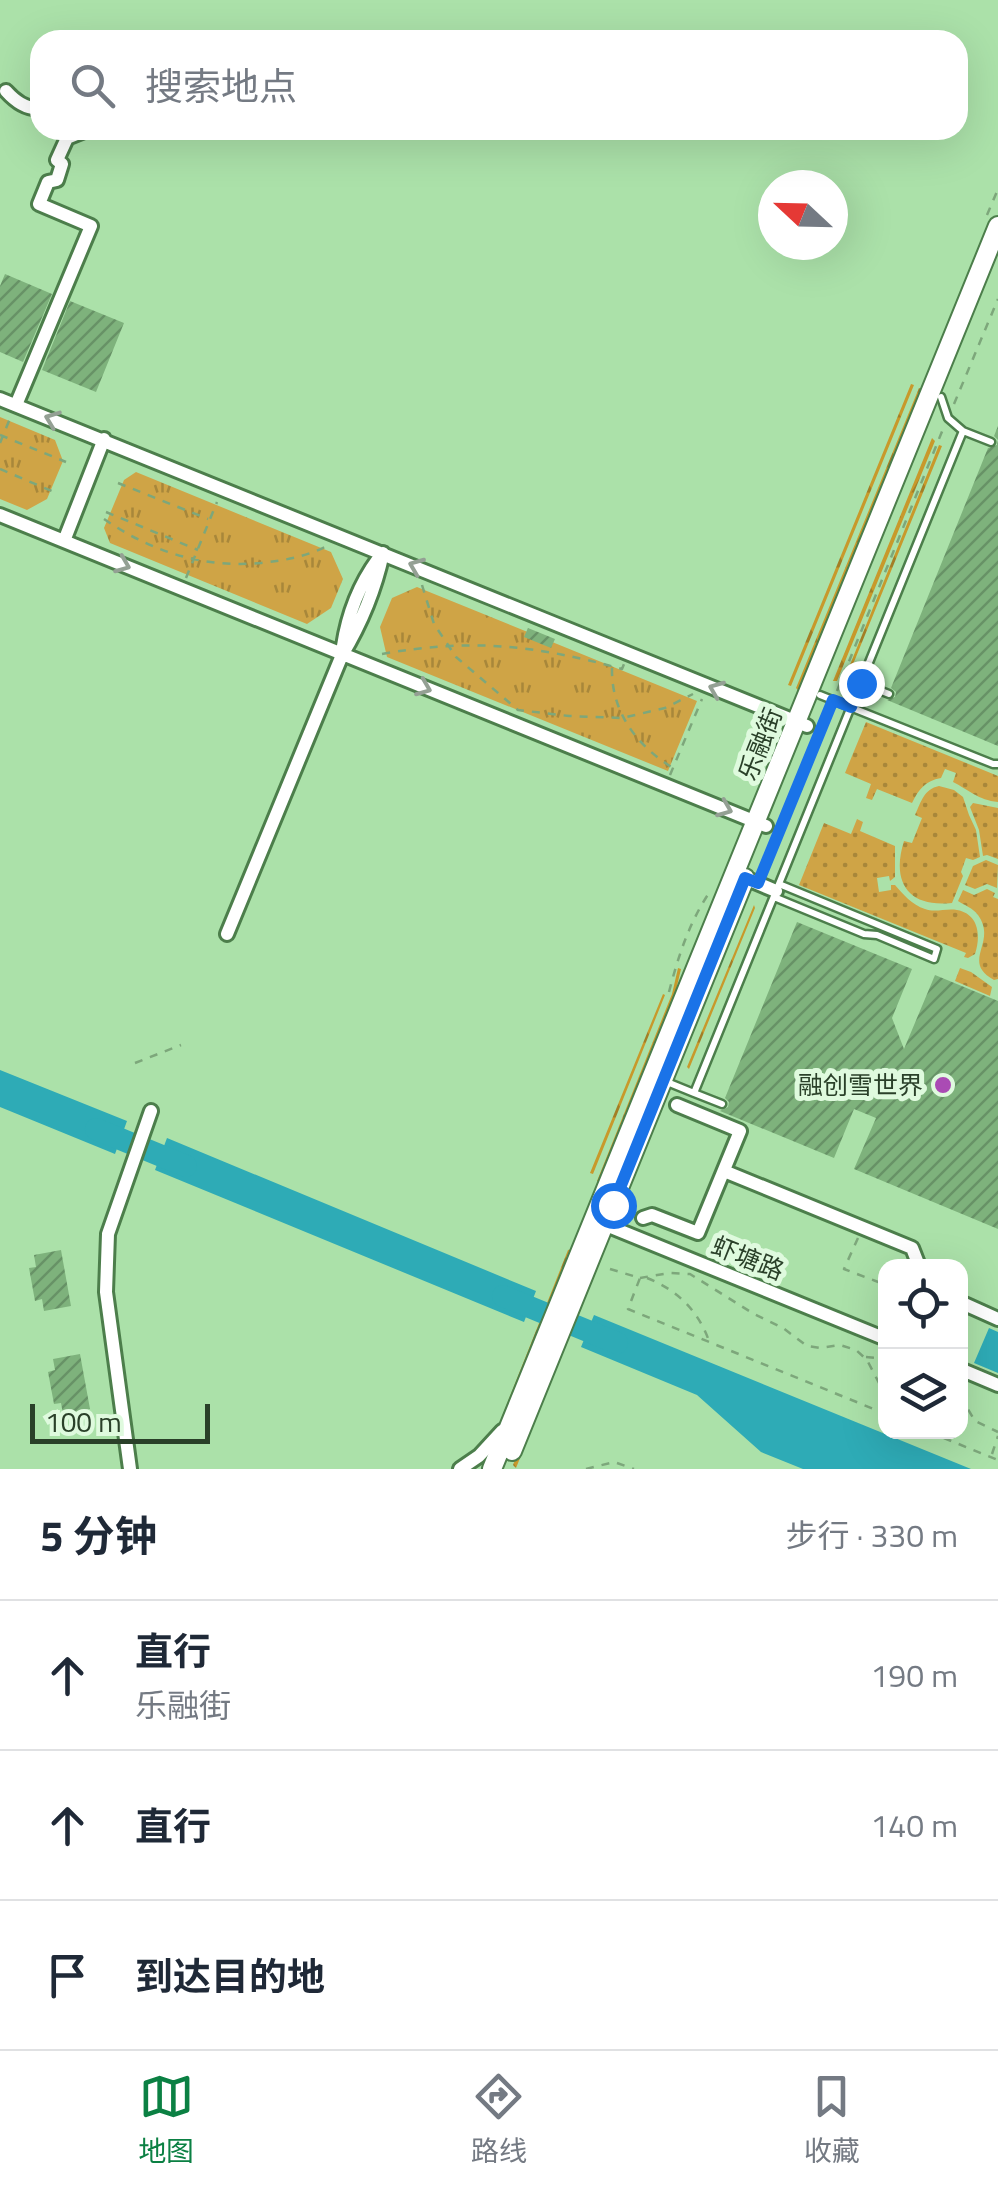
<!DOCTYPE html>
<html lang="zh">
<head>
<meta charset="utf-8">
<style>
  :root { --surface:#fff; --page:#f2f2f3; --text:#1f2937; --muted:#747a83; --line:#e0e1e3; --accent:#0b8043 }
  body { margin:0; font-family:"Titillium Web","Noto Sans SC",sans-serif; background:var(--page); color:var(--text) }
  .controls { position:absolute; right:30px; bottom:30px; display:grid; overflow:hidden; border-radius:20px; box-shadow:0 10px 40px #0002 }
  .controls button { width:90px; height:90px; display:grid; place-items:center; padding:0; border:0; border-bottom:2px solid var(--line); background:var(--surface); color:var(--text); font:50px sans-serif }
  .compass { position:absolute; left:758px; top:170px; width:90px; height:90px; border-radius:50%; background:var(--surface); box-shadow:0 10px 40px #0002; rotate:292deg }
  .scale { position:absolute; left:30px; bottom:25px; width:180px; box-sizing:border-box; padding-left:10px; border:5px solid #2a4029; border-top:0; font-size:28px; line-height:35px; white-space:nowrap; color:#2a4029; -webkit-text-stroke:8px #dffade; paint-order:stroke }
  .stop { position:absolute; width:30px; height:30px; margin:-22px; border:8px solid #1a73e8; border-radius:50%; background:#fff }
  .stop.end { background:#1a73e8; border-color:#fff; box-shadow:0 2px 10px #0008 }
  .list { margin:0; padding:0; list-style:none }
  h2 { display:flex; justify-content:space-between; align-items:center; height:130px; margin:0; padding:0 40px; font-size:42px }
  h2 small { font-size:32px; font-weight:400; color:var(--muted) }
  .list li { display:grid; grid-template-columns:65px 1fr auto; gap:30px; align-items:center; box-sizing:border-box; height:150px; padding:0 40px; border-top:2px solid var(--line) }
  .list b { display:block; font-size:38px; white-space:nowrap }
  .list p { margin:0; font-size:32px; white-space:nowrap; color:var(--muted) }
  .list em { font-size:32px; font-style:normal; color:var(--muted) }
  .icon { flex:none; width:55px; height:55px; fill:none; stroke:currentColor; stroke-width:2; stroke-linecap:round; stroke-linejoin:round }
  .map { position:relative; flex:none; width:998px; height:1469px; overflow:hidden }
  .search { position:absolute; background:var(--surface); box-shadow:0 10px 40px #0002; left:30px; right:30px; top:30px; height:110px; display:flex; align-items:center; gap:25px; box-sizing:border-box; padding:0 35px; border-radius:30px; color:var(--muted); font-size:38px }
  .sheet { height:580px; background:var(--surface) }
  nav { display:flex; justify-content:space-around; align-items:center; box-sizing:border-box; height:140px; border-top:2px solid var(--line); background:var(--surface); font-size:28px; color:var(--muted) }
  nav a { display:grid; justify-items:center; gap:5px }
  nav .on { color:var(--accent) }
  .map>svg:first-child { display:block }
</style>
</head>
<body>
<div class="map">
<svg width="998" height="1469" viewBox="0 0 998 1469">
  <defs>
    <pattern id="grass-dots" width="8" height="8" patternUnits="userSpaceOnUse" patternTransform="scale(2.5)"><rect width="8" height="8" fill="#cfa446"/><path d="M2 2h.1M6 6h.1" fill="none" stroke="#a8873a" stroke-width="1.8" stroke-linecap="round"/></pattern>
    <pattern id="forest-firs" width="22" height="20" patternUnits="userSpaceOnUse" patternTransform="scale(2.5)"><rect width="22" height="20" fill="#c8992b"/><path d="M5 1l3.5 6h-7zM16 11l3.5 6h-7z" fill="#a37e25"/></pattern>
    <pattern id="park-tufts" width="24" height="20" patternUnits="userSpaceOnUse" patternTransform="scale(2.5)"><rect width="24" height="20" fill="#cfa446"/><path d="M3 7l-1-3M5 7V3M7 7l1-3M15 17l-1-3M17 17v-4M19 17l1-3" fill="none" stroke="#a8873a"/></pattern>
    <pattern id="building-hatch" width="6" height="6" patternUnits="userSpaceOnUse" patternTransform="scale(2.5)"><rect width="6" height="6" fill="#7eb27c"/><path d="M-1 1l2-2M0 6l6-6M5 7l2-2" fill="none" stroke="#679266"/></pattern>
  </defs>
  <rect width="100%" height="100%" fill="#abe1a9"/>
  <path fill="url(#grass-dots)" d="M866 722 998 776V802C978 800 969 790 953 782L956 773 945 769 941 778C925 781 919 789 912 803L877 789 872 800 866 798 871 784 845 773Z
    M939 786 954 790 963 797 969 815 976 830 980 857 973 860 966 858 961 872 963 876 952 903C908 908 891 882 904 841L912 843 922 818 915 815C921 802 924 789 939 786Z
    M973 803 998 808V859L987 855 983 856 979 830 970 807Z
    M857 819 863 822 860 831 895 846V877L890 881 889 876 877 878 879 892 891 890V885H895C903 894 912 905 925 909 935 913 946 908 957 910 979 914 981 936 975 954L968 958 964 957 966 953 799 885 824 823 851 834Z
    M986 860 998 865 997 888 987 884 975 889 965 885 973 866Z
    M987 889 995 893 993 897 998 899V979L994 980C960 961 998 943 978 915 973 908 964 905 958 901L963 890 974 895Z
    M960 968 971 972 992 987 990 996 955 981Z"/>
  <path fill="url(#forest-firs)" d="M911 384 914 385 791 686 788 685Z
    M919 388 923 390 799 691 796 688Z
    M932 438 935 441 837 681H833Z
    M939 445 942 446 845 684 843 682Z
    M754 905 755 908 689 1069 687 1067Z
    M678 968 681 969 673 1003 600 1182 597 1181 672 994Z
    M663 994 665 995 593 1174 590 1173Z
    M572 1249 503 1420 501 1419 568 1250Z
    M596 1263 598 1267 516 1468 513 1465Z"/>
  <path fill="url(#park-tufts)" d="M0 417 55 440 63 461 47 499 27 510 0 499Z
    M136 472 331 552 343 579 331 608 307 624 110 543 104 528 124 480Z
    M417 587 697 701 668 771 387 657 380 627 392 598Z"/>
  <path fill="#2eabb6" d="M0 1070 127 1121 115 1154 0 1107Z
    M167 1138 536 1291 524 1322 155 1170Z
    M594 1315 971 1469H803L761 1452 697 1395 581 1347Z
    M989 1328 998 1332V1373L974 1363Z"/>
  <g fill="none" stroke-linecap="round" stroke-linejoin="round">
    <path stroke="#2eabb6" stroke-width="22" d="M96 1129 186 1166
      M503 1296 617 1343"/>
  </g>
  <path fill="url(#building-hatch)" d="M5 274 52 294 23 362 0 352V286Z
    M70 301 124 323 96 392 42 370Z
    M998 426V746L887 700 895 697 896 692 891 688 988 448 997 445 998 440 994 436Z
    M528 628 555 639 551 648 524 637Z
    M797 922 912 969 892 1018 904 1049 935 975 998 1001V1229L854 1169 876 1118 854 1109 834 1158 720 1111 728 1107 729 1102 725 1098Z
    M61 1250 71 1306 44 1311 42 1299 35 1301 29 1268 36 1267 34 1255Z
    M80 1354 90 1409 63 1414 61 1403 54 1404 48 1372 55 1370 53 1359Z"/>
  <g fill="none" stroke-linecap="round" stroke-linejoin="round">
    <defs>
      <path id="lane" d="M963 431 991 442
        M861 683 889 694
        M820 695 993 764H998
        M774 897 864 934 877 935 934 959 937 949 779 884
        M667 1082 694 1093 963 431 948 418 941 397
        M694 1093 722 1104"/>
      <path id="street" d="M6 91C15 101 26 110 40 108
        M0 399 807 726
        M16 405 91 226 39 204 48 182 57 180 62 164 57 160 67 138 87 130
        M0 515 766 826
        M64 541 104 439
        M343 646C348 613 359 585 378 559
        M745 878 776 891
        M227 934 342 655C362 622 375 590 383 553
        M724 1171 912 1248 919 1266
        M643 1218 652 1215 698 1233 740 1131 677 1105
        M601 1223 886 1339
        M960 1302 998 1319
        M960 1369 998 1385
        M130 1469 106 1292 108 1234 151 1111
        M460 1469 479 1456 502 1431"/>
      <path id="secondary" d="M512 1451 745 878
        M492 1469 998 226"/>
    </defs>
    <use href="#lane" stroke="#4c7e4b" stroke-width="11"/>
    <use href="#street" stroke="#4c7e4b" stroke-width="18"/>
    <use href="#secondary" stroke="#4c7e4b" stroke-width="22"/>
    <path stroke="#7da77b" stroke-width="2.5" stroke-dasharray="8 8" stroke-linecap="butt" d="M987 215 998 189
      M954 404 998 299
      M0 435 66 462
      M0 443 11 416
      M0 469 54 492
      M118 483 208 519
      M106 512 198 550
      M104 519C152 552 202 568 261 563 286 560 306 557 329 545
      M186 578 217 502
      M422 585 434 624 456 657 518 710 569 716 622 718 665 708 693 694
      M382 654C471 638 535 645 622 669L624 664
      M612 668C611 712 637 746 673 768
      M837 691 943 429
      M670 775 702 699
      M763 871 830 707
      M669 992C678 957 689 923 709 893
      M135 1063 181 1045
      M858 1238 844 1269 886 1285
      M610 1269 640 1278 628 1309 886 1414
      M640 1278 669 1273 690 1274 754 1314 783 1328 807 1346 820 1348 840 1345 856 1350 867 1360 879 1383 886 1388
      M647 1278C677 1290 698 1310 709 1341
      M866 1357 886 1359
      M960 1396 975 1421 998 1432
      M929 1432 998 1460
      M992 1454 998 1436
      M586 1469 614 1462 634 1469"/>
    <use href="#lane" stroke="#fff" stroke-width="6"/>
    <use href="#street" stroke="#fff" stroke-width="12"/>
    <use href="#secondary" stroke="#fff" stroke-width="18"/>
  </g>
  <defs><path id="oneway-chevron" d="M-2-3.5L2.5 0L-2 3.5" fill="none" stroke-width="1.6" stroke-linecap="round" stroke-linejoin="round" transform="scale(2.5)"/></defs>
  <g stroke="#94a094">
    <use href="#oneway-chevron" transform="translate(52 419) rotate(-159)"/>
    <use href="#oneway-chevron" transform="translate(123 565) rotate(22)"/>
    <use href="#oneway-chevron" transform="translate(416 566) rotate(-158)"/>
    <use href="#oneway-chevron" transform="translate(424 688) rotate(22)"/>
    <use href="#oneway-chevron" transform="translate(716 689) rotate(-158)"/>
    <use href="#oneway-chevron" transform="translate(725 809) rotate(22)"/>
  </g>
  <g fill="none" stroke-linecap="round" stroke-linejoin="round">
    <path stroke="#1a73e8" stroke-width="12" d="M613 1205 745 878 758 883 833 700 851 707 861 683"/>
  </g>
  <circle fill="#aa4bb4" stroke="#dffade" stroke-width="4" cx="943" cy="1085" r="10"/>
  <g text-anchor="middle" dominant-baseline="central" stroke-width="10" stroke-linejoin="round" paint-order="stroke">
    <g font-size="25" fill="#2a4029" stroke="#dffade">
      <text transform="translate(760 744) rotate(-68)">乐融街</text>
      <text transform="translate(748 1258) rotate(22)">虾塘路</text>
    </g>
    <g font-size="25" fill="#2a4029" stroke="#dffade" text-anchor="end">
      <text x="923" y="1085">融创雪世界</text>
    </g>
  </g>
</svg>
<div class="controls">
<button><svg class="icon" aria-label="locate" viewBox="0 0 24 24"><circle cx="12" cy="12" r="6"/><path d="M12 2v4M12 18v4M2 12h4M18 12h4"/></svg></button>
<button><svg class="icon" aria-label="layers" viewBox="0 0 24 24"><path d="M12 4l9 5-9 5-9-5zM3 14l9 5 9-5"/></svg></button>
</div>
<svg class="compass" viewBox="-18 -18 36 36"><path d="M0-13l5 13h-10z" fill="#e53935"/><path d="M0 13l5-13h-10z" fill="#747a83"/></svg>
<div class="scale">100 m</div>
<div class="stop" style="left:613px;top:1205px"></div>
<div class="stop end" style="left:861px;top:683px"></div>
<div class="search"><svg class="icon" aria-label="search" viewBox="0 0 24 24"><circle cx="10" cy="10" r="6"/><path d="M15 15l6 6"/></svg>搜索地点</div>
</div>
<section class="sheet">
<h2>5 分钟<small>步行 · 330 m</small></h2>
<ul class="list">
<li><svg class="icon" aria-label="ahead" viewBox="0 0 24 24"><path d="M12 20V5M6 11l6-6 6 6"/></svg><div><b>直行</b><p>乐融街</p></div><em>190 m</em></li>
<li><svg class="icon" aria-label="ahead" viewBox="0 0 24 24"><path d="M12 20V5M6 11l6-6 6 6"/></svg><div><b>直行</b></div><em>140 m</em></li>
<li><svg class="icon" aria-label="arrive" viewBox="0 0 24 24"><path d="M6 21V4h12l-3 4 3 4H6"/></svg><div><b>到达目的地</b></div></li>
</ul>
</section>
<nav>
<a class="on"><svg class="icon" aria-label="map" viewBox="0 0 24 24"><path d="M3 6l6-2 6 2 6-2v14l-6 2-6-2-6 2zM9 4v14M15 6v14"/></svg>地图</a>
<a><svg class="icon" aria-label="directions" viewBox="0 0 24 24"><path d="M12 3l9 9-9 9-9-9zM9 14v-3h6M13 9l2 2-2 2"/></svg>路线</a>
<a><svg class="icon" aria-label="saved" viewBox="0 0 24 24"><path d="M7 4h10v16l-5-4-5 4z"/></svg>收藏</a>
</nav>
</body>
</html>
